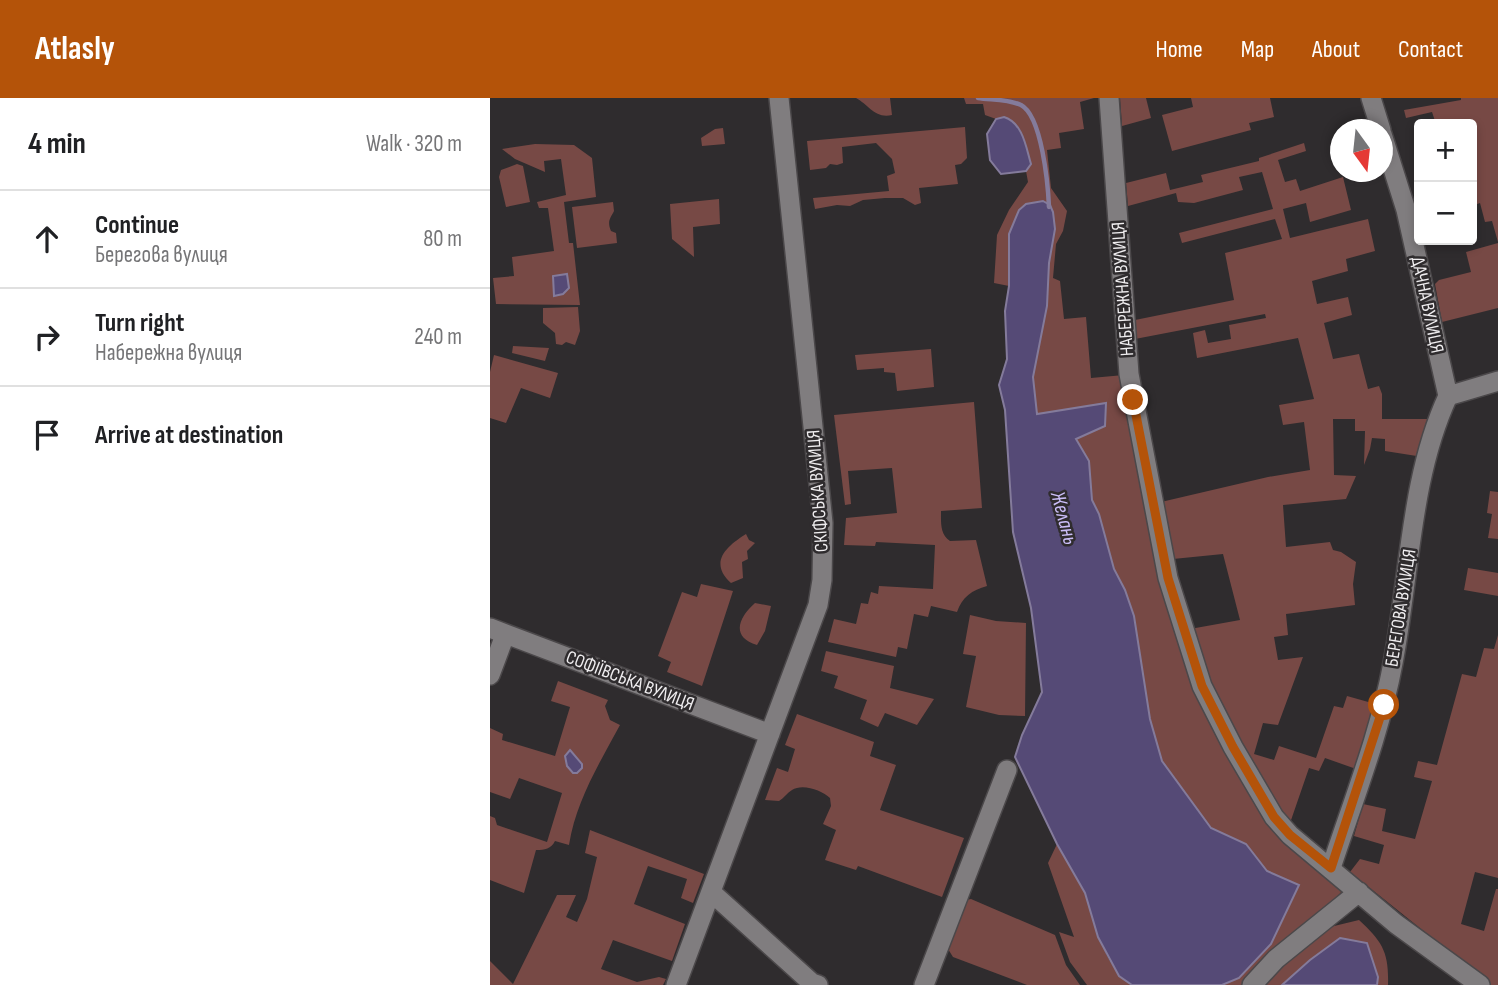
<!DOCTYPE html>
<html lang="en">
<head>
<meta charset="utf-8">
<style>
  :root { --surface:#fff; --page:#f2f2f2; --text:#202124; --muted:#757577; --line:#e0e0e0; --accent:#b45309 }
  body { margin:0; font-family:"Sofia Sans Condensed",sans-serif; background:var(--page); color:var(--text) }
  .controls { position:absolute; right:21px; top:21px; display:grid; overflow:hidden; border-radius:7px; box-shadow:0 4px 10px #0003 }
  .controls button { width:63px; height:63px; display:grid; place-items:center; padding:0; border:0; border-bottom:2px solid var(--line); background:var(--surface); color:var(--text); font:35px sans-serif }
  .compass { position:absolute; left:840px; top:21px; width:63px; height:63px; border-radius:50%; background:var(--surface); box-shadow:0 4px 10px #0003; rotate:165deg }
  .stop { position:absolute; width:21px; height:21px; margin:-16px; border:5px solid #b45309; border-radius:50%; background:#fff }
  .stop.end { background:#b45309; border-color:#fff; box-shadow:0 2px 7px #0008 }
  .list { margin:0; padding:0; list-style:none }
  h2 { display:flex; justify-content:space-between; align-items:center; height:91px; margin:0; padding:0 28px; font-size:30px }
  h2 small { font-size:23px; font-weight:400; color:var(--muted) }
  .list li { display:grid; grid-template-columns:46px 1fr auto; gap:21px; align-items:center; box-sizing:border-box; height:98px; padding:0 28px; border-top:2px solid var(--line) }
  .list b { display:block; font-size:26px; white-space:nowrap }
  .list p { margin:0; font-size:23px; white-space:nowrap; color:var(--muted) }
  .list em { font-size:23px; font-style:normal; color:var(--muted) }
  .icon { flex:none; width:38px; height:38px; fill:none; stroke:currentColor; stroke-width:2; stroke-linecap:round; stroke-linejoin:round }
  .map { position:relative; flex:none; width:1008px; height:887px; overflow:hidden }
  header { display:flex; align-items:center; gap:42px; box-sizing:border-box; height:98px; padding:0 35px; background:var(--accent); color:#fff }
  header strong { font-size:33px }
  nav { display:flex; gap:38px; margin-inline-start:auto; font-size:24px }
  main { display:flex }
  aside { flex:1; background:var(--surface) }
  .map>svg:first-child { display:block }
</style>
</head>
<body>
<header>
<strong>Atlasly</strong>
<nav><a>Home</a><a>Map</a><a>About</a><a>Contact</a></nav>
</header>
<main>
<aside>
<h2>4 min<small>Walk · 320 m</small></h2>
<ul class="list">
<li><svg class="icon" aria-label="ahead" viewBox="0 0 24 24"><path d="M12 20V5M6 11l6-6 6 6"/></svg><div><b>Continue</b><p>Берегова вулиця</p></div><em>80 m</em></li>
<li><svg class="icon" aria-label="right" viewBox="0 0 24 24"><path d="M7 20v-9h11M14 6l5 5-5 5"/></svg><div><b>Turn right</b><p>Набережна вулиця</p></div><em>240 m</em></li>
<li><svg class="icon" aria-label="arrive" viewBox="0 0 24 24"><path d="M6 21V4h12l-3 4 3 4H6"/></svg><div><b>Arrive at destination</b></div></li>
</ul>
</aside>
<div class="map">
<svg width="1008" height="887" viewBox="0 0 1008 887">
  <rect width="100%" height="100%" fill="#2f2c2e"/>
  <path fill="#774945" d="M366 0H400L402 17C385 21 379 7 366 0Z
    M474 0H604L590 4 594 31 569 35 571 50 557 52 561 90 577 113 573 133 566 146 563 180 570 183 574 221 596 219 601 280 634 277 673 481 739 652 853 792 846 800 814 826 752 887H732C775 869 791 826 809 787L777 773 756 746 721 730 672 663 660 621 644 518 635 492 624 471 609 416 602 402 599 363 586 341 615 328 616 306 547 317 543 279 557 208 559 165 565 131 519 137V188L504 185 507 137 519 112 538 84 536 73 541 66 514 19 506 21 495 17 493 6H476Z
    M630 0H656L661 20 632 28Z
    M701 0H780L784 19 759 25 761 32 682 53 672 17 703 9Z
    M971 0H1008V144L1002 123 995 124 990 105 982 108V26H946L942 14 916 20 914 12 971 2Z
    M475 29 477 60 471 66 465 67 468 86 429 90 431 105 425 107 413 100H395L373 102 360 108 347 107 325 111 323 100 399 93 397 78 405 75 402 61 386 45 352 49 353 65 347 67 340 66 336 70 320 72 317 43Z
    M233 30 235 46 212 48 211 40 225 31Z
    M814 45 816 53 788 62 795 84 806 81 810 93 853 79 861 112 820 124 816 105 793 111 800 140 878 121 885 153 856 161 858 173 822 183 827 206 858 199 862 217 834 225 843 261 869 256 878 291 889 288 892 296V321H940L933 359 895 353V341L882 340 880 351 874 367 875 333H865V321H843L844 377 866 378 856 401 793 407 796 449 840 444 843 452 851 454 866 464 863 486 865 507 796 516 798 537 784 539 788 562 813 559 788 627 773 625 764 656 784 662 789 648 826 660 844 608 853 610 857 598 889 607 869 672 835 660 829 673 819 670 799 728 718 587 700 531 750 522 733 456 683 461 671 404 778 379 820 372 814 324 793 327 789 307 824 301 808 240 707 260 703 235 715 232 718 245 741 241 739 227 776 220 775 216 645 241V222L744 202 735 155 792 141 785 121 692 145 689 135 783 111 772 74 749 79 753 92 704 105 688 104 686 95 638 108 636 85 676 75 680 92 713 84 711 77 769 63V60Z
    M45 46 84 47 102 60 106 99 74 104 79 145H83L90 207 6 206 3 180 24 178 22 159 64 153 58 110H49L47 104 76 97 71 61 54 63 55 74 25 61 12 51Z
    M27 66 33 68 40 104 16 109 9 79 11 72Z
    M229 101 230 126 203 129 204 159 182 141 180 106Z
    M123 104 124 113C120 121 117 123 121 133L126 135 127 145 87 150 82 109Z
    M1008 145V210L952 224 945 186 949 182 981 174 976 154Z
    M88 209 90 233 85 247 76 244 72 247 66 246 65 235 53 225V210Z
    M23 248 59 250 55 263 22 255Z
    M441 251 444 289 407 293 405 275 394 274V270L367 272 365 257Z
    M4 257 68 275 60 300 31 290 16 325 0 320V274Z
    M484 304 492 410 451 413C451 425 450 436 460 443L486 442 497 488C482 492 472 499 467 514L441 508 438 519 424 516 417 551 408 549 406 559 338 544 344 521 366 526 371 505 378 506 381 494 388 496 389 488 443 491 445 447 386 444 385 448 354 447 356 420 407 415 402 370 358 373 361 406 355 407 344 317Z
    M1000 393 1008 394V441L998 440 1002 416 997 415Z
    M256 436 259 442 265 445 257 453 258 461 252 464 253 480 241 485C218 464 237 448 256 436Z
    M978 470 1008 475V498L974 492Z
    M211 486 243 493 212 588 177 574 181 564 168 558 192 494 207 499Z
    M265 505 281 508 275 533 267 547C240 539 249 519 265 505Z
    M480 517 506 523 536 525 535 618 509 617 476 609 486 558 473 556Z
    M1008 537V780L985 774 971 826 994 833 1006 791H1008V887H1001L860 774 870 761 889 766 894 747 864 738 873 706 896 711 892 733 925 741 942 683 924 679 928 663 947 667 972 576 986 579 994 550 1004 551Z
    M336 553 404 568 400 590 444 601 427 627 395 615 388 629 370 621 377 602 344 590 348 578 331 573Z
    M68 583 118 602 115 608 120 622 130 627C109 666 86 703 79 747L65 743C61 751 55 752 46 752L34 795 0 782V718L5 720 7 727 57 744 72 695 29 680 20 701 0 694V630L13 636 12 642 65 658 80 609 61 603Z
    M307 616 384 644 380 658 406 667 390 712 474 740 452 799 368 768 366 772 335 762 346 732 333 726 341 708 340 700C332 692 312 685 302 692 297 695 294 700 289 703L275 702 287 670 298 674 305 651 295 647Z
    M100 732 214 776 203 805 191 800 197 781 158 768 144 806 195 826 182 863 123 842 111 871 147 884 169 879 176 881 173 887H0V863L23 886 67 797H86L76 819 87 824 97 801 107 759 95 755Z
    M567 746C576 762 588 778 595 795 610 828 609 864 642 887H597L580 864 569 834 584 839 558 765Z
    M481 801 565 837 576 867 590 887H537L463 859 458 851 476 802Z
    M869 822C893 844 899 855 898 887H887L888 878 820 862 792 887H772L798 861 840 829Z"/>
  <path fill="#554a76" stroke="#847b9b" stroke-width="2" d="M514 19C533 25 536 49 541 66L536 73 511 76 500 62 497 36 506 21Z
    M553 103 560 107 563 114 565 131 559 165 557 208 543 279 547 316 616 305 615 328 586 341 599 363 602 402 609 416 624 471 635 492 644 518 660 621 672 663 721 730 756 746 777 773 809 787 781 846 749 880 732 887H642L629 878 608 839 595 795 567 746 525 659 532 637 552 594 541 510 523 434 515 312 509 287 517 261 515 213 519 188V136L529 112 536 106Z
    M77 176 79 190 73 196 64 198 63 178Z
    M80 652 92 666V670L87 675H83L77 668 75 658Z
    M850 840 877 845 888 879 887 887H792L820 862Z"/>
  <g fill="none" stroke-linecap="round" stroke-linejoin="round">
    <path stroke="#847b9b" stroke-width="4.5" d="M488 0C501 2 518 1 531 7 552 18 558 87 559 109"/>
    <defs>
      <path id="minor" d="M619 0 639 276 678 480 712 588 743 649 784 719 800 737 906 826 990 887
        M881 0 891 32
        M892 36 916 112 958 298
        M0 530 280 636
        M0 577 15 537
        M841 770C863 703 890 635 903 565 920 477 920 380 958 298L1008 283
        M221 794 322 885 328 887
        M186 887 328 507 332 482 333 425 289 0
        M434 887 517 672
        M762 887 786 861 869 794"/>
    </defs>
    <use href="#minor" stroke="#4b484a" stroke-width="22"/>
    <use href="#minor" stroke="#807d7f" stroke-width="19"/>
  </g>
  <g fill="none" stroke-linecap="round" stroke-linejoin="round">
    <path stroke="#b45309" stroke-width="9" d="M643 302 678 480 712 588 743 649 784 719 800 737 841 770 894 607"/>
  </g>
  <g text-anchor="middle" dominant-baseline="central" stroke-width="5" stroke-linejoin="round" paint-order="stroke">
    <g font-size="19" fill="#f0eef0" stroke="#2f2c2e">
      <text transform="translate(633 191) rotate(-94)">НАБЕРЕЖНА ВУЛИЦЯ</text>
      <text transform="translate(937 207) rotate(78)">ДАЧНА ВУЛИЦЯ</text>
      <text transform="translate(328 393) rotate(-94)">СКІФСЬКА ВУЛИЦЯ</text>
      <text transform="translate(911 510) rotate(-81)">БЕРЕГОВА ВУЛИЦЯ</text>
      <text transform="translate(140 583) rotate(21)">СОФІЇВСЬКА ВУЛИЦЯ</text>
    </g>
    <g font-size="21" font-style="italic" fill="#cbbef8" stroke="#2f2c2e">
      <text transform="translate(574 420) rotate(75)">Желань</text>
    </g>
  </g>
</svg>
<div class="controls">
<button>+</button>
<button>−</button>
</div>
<svg class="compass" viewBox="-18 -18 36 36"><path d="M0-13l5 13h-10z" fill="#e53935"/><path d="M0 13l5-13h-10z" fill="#757577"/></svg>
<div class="stop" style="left:894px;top:607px"></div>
<div class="stop end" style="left:643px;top:302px"></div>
</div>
</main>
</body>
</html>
